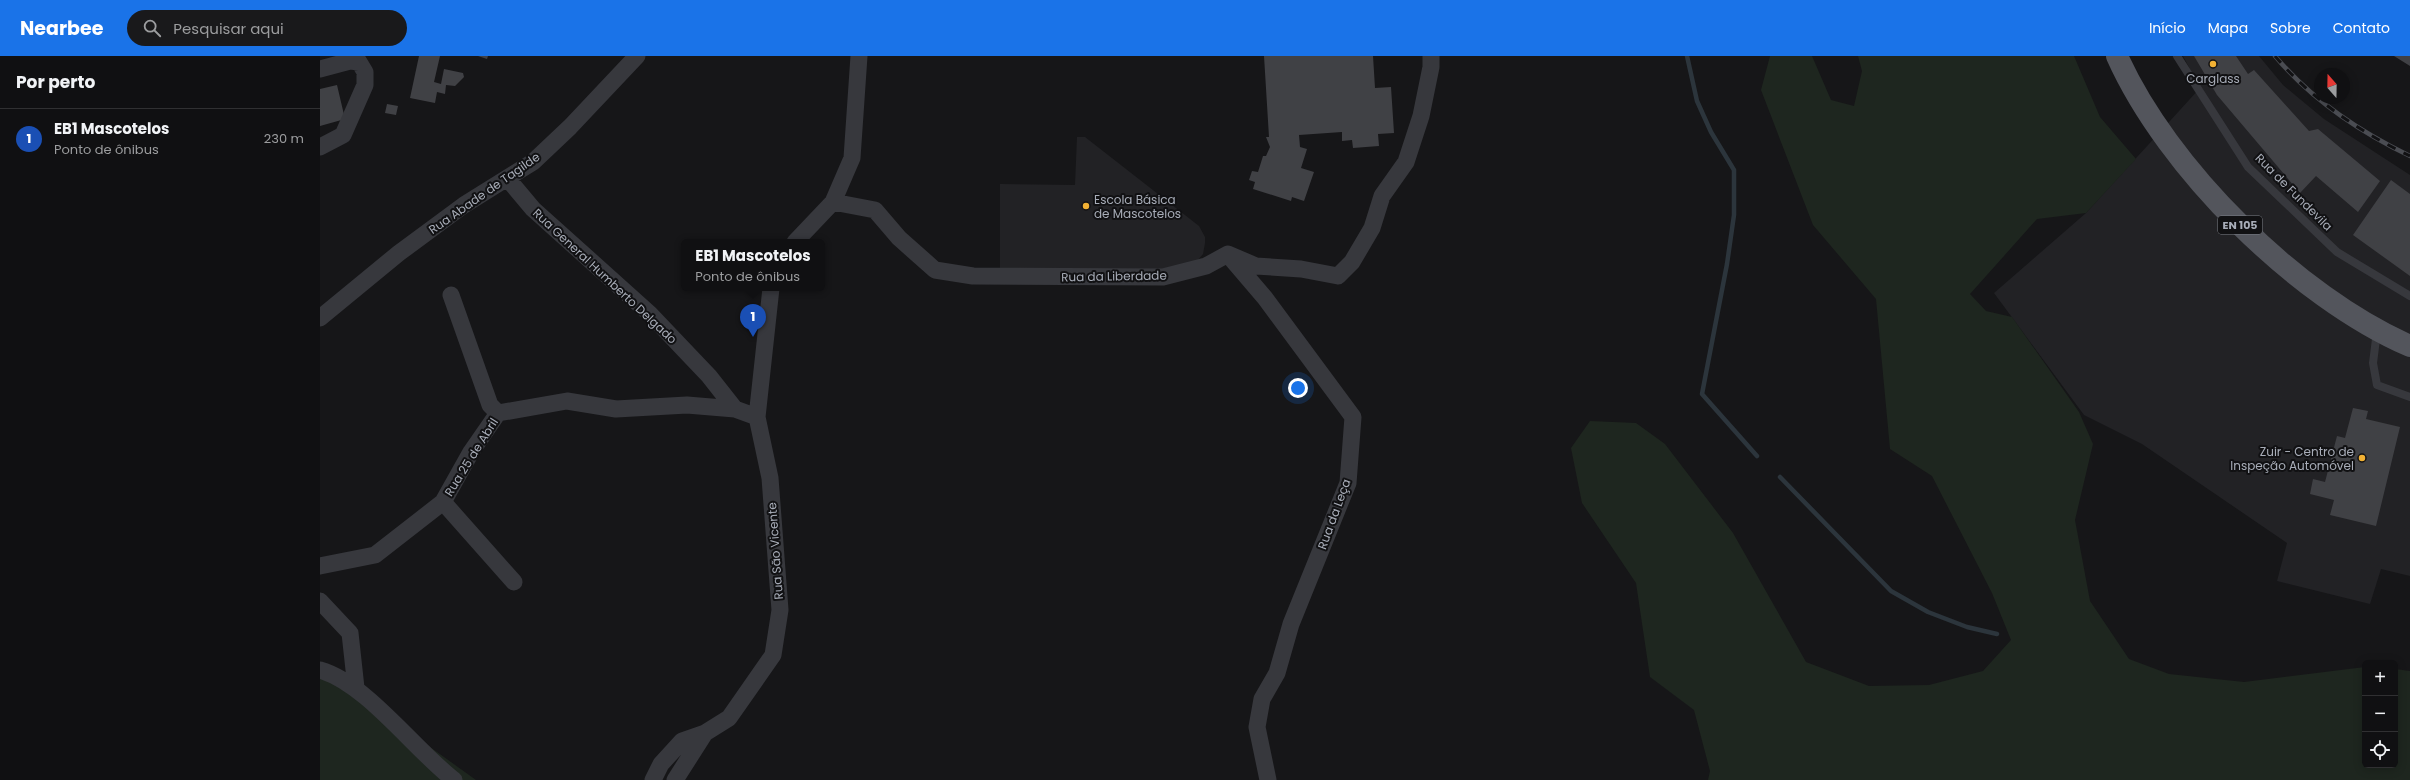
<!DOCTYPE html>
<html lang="pt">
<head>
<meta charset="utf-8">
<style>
  :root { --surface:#101012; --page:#19191b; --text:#f1f3f6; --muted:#9c9d9f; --line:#303032; --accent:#1a73e8 }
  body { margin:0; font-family:Poppins,sans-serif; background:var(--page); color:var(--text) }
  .controls { position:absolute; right:12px; bottom:12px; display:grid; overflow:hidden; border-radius:6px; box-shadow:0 2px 10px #0003 }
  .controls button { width:36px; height:36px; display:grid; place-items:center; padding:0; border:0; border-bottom:1px solid var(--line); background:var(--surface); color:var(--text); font:20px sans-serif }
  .compass { position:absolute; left:1994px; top:12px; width:36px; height:36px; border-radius:50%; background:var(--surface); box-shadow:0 2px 10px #0003; rotate:340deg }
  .you { position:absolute; left:978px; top:332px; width:14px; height:14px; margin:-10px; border:3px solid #fff; border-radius:50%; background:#1a73e8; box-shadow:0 0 0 6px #1a73e833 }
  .badge { display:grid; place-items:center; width:26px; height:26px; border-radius:50%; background:var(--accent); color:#fff; font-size:13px; font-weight:700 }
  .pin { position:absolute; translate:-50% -33px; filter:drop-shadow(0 1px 2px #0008) }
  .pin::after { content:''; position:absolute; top:21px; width:14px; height:12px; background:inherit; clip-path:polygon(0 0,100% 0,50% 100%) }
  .popup { position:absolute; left:361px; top:183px; width:144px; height:52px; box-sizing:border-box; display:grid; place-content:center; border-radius:6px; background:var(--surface); filter:drop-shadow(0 1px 3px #0005); font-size:13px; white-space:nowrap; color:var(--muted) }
  .popup b { font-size:15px; color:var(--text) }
  .popup::after { content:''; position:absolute; left:50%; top:100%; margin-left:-8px; border:8px solid transparent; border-top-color:var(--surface) }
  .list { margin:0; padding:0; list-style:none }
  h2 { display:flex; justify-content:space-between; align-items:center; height:52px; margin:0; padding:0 16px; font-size:17px }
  h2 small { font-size:13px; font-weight:400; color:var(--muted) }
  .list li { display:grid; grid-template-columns:26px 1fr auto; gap:12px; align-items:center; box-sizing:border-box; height:60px; padding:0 16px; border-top:1px solid var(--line) }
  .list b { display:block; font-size:15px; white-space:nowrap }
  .list p { margin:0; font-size:13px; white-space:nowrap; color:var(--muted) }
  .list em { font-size:13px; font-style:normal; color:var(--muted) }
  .icon { flex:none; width:22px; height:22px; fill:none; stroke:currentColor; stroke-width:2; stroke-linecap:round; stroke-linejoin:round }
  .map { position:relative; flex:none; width:2090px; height:724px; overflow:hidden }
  header { display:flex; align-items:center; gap:24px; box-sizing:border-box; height:56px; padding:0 20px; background:var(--accent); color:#fff }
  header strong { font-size:19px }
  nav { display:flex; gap:22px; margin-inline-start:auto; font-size:14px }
  .search { width:280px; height:36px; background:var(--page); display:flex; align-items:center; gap:10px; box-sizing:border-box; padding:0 14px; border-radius:22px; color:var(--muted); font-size:15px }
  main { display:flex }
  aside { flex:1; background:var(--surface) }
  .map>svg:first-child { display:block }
</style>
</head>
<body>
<header>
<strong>Nearbee</strong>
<div class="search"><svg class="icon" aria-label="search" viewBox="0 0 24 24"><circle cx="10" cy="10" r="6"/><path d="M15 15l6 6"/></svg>Pesquisar aqui</div>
<nav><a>Início</a><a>Mapa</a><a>Sobre</a><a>Contato</a></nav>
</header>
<main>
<aside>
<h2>Por perto<small></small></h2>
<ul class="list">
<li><span class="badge" style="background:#1a4fb4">1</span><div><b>EB1 Mascotelos</b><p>Ponto de ônibus</p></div><em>230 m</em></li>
</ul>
</aside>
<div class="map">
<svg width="2090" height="724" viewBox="0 0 2090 724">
  <rect width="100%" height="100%" fill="#161618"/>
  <path fill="#222225" d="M1863 0H1939L1963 29 2004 63 2090 119V520L2061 513 2050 548 1957 525 1967 487 1822 388 1764 359 1674 237 1766 157 1880 32Z
    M757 81H765L879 170 885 181V187L883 198 877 205 861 213 680 215V128L755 129Z"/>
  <path fill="#1e261f" d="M1450 0H1492L1511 44 1534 50 1542 15 1538 0H1754L1780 61 1816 103 1766 157 1717 163 1650 238 1666 255 1692 261 1759 356 1773 388 1755 464 1770 545 1809 603 1849 618 1924 626 2045 611V709H2075V613L2090 615V724H1388L1390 715 1374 654 1330 621 1316 527 1262 447 1251 392 1270 365 1316 367 1345 388 1413 477 1486 606 1549 630 1609 629 1663 615 1691 584 1672 537 1612 420 1570 393 1556 243 1493 169 1441 34Z
    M0 612 156 724H0Z"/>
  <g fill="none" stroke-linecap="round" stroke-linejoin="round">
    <path stroke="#2c353c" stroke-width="4.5" d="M1367 0 1377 45 1391 76 1414 114V159L1407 208 1382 338 1437 400
      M1460 421 1571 535 1608 556 1647 571 1677 578"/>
  </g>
  <path fill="#404145" d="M99 0H120L114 26 121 28 124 13 143 17 144 21 135 30 126 29 125 38 117 36 115 47 90 42Z
    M158 0H168L167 3Z
    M944 0H1053L1055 32 1071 31 1074 77 1058 78 1059 90 1033 92 1032 84 1022 85V76L979 79 980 91 987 93 981 112 994 116 984 145 972 141 971 145 933 133 935 126 929 124 932 115 938 116 943 100H946L950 91 946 81H949Z
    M1874 0H1916L1928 18 1934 14 1989 75 1998 73 2060 125 2038 156 1996 120 1980 137 1897 39Z
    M2074 0H2090V10Z
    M17 29 25 63 0 70V33Z
    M67 48 78 50 76 59 65 57Z
    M2071 124 2090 138V220L2033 179Z
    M2033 352 2048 355 2046 363 2080 371 2056 470 2010 459 2014 444 1990 438 1993 423 2005 426 2017 380 2025 382Z"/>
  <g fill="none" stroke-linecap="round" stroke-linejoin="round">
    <path stroke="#37383d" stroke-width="8" d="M1857 0 1928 111 2017 196 2090 240
      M2057 275 2053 307 2057 329 2090 341"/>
    <path stroke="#37383d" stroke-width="17" d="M0 13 30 5 39 6 45 16V29L23 79 0 91
      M187 122 213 153 330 258 389 320 415 353
      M513 146 555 154 579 182 615 214 653 220 843 221 886 210 908 198 936 210 981 213 1018 220 1032 206 1052 172 1062 140 1086 106 1101 60 1111 11V0
      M475 186 513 146 532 102 539 0
      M910 201 945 242 1033 361 1028 427 971 568 957 617 942 643 937 671 948 724
      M131 239 170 349 178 357
      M0 262 79 197 144 149 213 106 250 71 317 0
      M123 446 194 526
      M0 510 55 499 123 446 151 396 178 357 247 345 296 353 367 349 415 353 437 361
      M0 545 30 577 36 632
      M0 614C46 627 94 693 134 724
      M333 724 341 708 362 685 385 677
      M355 724 385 677 409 662 453 599 460 554 450 422 437 361 451 232"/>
    <path stroke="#53555c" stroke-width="22" d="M1797 0C1847 112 1977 241 2090 290"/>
    <defs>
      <path id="rail" d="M1955 0C1991 43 2040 76 2090 100"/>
    </defs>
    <use href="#rail" stroke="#4a4c52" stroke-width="4.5"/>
    <use href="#rail" stroke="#111113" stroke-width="3" stroke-dasharray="9" stroke-linecap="butt"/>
  </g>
  <g fill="#f2b134" stroke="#111113" stroke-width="1.5">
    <circle cx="1893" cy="8" r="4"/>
    <circle cx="766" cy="150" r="4"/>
    <circle cx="2042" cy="402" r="4"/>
  </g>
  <g text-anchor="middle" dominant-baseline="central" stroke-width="4" stroke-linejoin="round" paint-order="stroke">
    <rect fill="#111113" stroke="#7b7e86" stroke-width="1" x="1898" y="160" width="44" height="18" rx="3"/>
    <g font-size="11" font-weight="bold" fill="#a8adb8">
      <text x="1920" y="169">EN 105</text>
    </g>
    <g font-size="12" fill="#a8adb8" stroke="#111113">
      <text x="1893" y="22">Carglass</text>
      <text x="774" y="143" text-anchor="start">Escola Básica<tspan x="774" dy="14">de Mascotelos</tspan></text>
      <text x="2034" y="395" text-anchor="end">Zuir - Centro de<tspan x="2034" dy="14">Inspeção Automóvel</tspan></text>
    </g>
    <g font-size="12" fill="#a8adb8" stroke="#111113">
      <text transform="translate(1974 136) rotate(45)">Rua de Fundevila</text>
      <text transform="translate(164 137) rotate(-35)">Rua Abade de Tagilde</text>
      <text transform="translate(285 220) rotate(43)">Rua General Humberto Delgado</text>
      <text transform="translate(794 220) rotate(-1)">Rua da Liberdade</text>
      <text transform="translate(151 401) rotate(-58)">Rua 25 de Abril</text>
      <text transform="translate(1014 458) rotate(-70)">Rua da Leça</text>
      <text transform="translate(455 495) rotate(-94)">Rua São Vicente</text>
    </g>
  </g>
</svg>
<div class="controls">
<button>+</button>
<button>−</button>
<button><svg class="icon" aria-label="locate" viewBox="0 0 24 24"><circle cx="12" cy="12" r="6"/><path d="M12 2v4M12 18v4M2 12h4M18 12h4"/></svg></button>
</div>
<svg class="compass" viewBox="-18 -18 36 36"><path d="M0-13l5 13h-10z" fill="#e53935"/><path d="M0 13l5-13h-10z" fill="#9c9d9f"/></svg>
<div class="you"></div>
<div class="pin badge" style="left:433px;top:281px;background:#1a4fb4">1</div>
<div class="popup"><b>EB1 Mascotelos</b>Ponto de ônibus</div>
</div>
</main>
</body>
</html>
